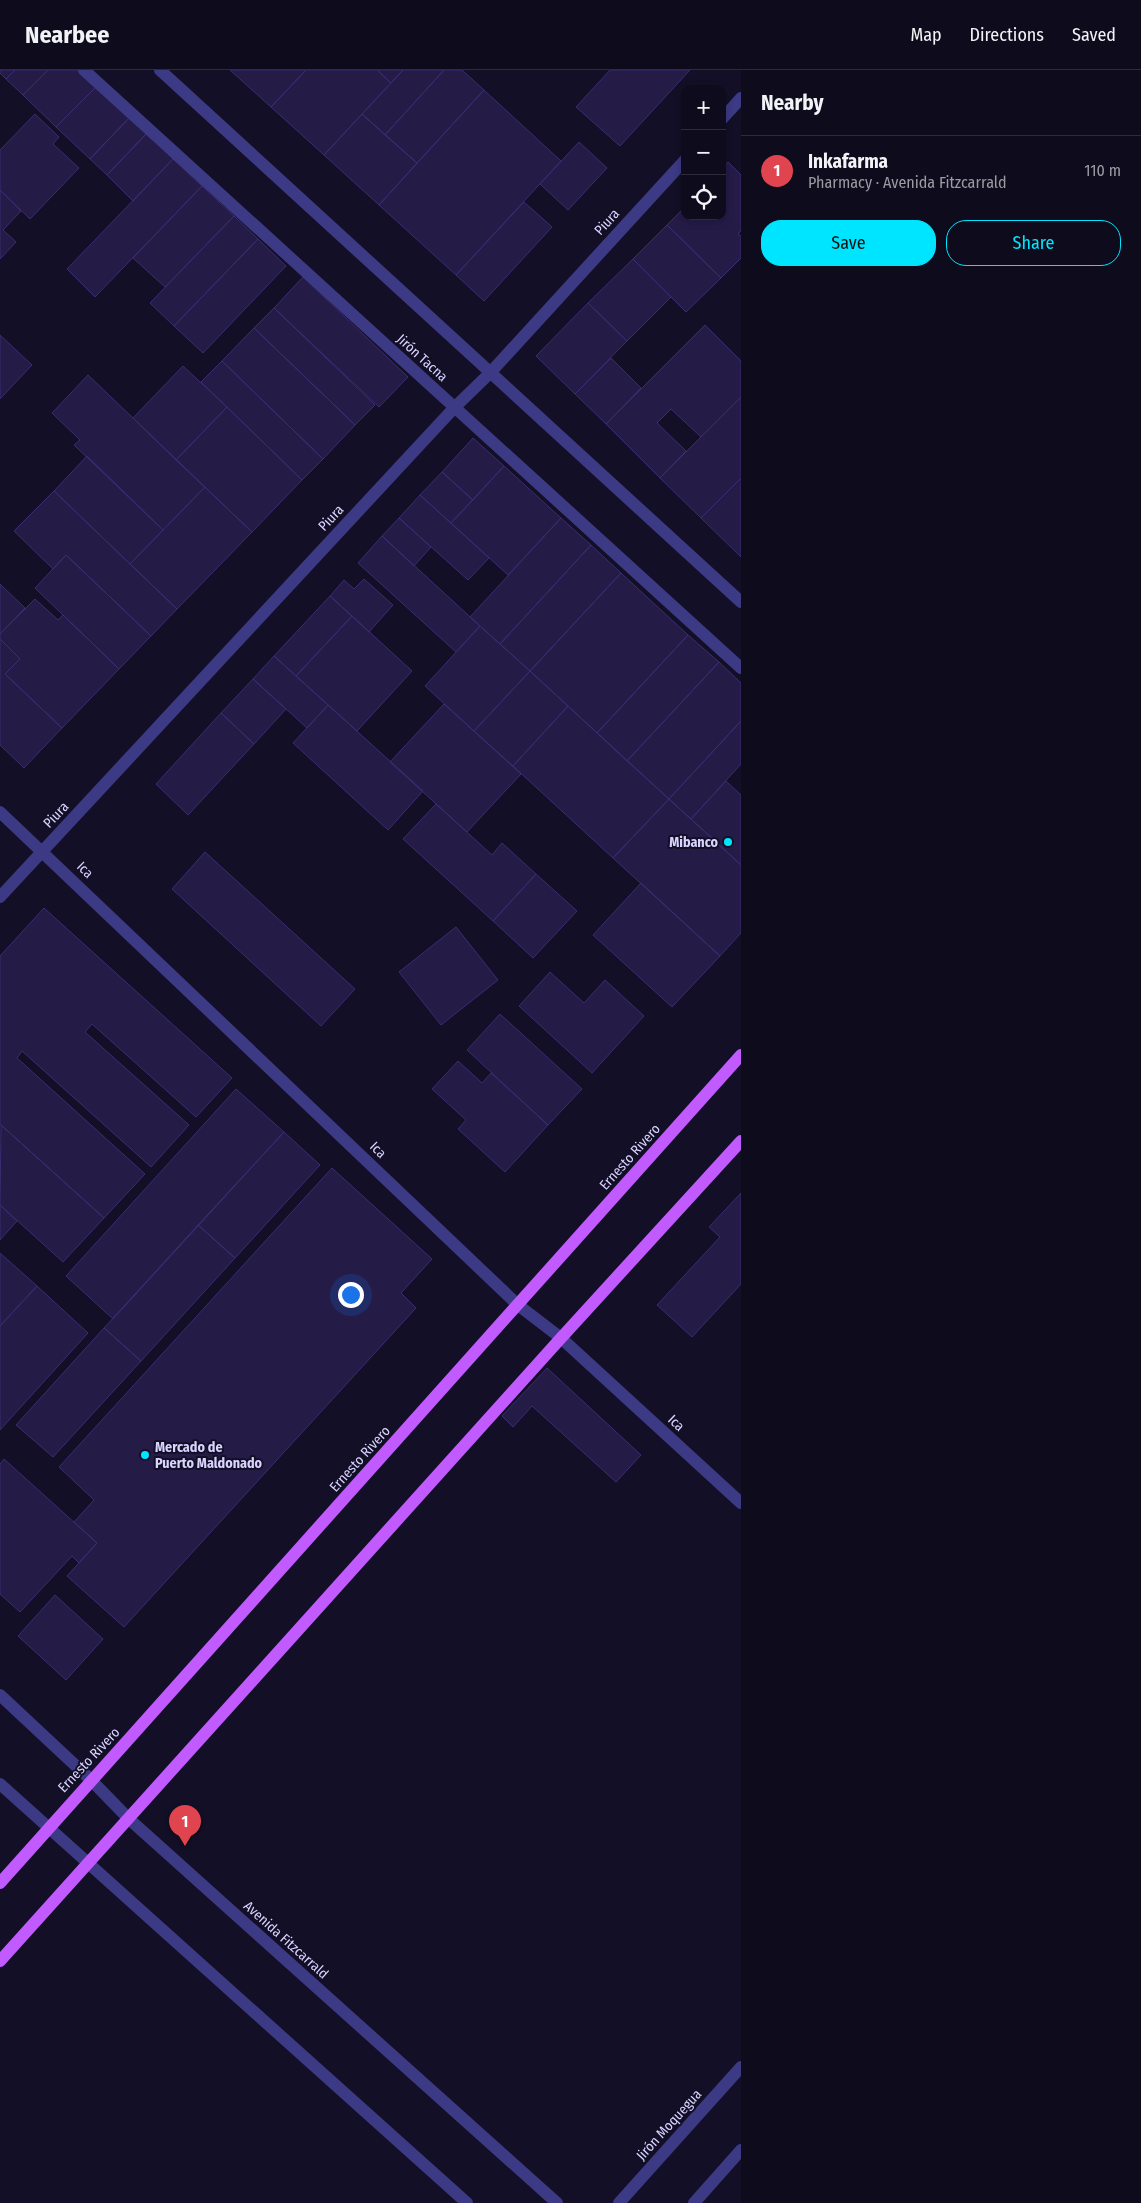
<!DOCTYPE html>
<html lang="en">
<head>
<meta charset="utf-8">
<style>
  :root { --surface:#0e0b1c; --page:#1c1929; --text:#f1f3f6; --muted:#9b9ba3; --line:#2e2b3b; --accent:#00e5ff }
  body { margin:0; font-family:"Fira Sans Condensed",sans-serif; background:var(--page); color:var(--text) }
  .controls { position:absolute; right:15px; top:15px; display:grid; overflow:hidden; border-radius:10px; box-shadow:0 2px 8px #0003 }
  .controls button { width:45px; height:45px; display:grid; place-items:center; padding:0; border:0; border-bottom:1px solid var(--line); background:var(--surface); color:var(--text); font:25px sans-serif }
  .you { position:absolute; left:350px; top:1224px; width:18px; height:18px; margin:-12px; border:4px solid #fff; border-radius:50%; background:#1a73e8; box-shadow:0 0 0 8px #1a73e833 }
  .badge { display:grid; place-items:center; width:32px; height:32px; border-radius:50%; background:var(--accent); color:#fff; font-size:16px; font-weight:700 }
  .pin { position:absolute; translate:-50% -41px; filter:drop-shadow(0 1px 2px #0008) }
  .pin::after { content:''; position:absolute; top:26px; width:18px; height:15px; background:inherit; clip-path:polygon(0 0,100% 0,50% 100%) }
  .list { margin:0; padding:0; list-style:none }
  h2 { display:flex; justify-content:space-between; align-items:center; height:65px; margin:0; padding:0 20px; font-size:21px }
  h2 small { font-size:16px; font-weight:400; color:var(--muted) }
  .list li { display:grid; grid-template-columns:32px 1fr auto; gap:15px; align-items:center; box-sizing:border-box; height:70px; padding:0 20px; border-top:1px solid var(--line) }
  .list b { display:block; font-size:19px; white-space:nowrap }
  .list p { margin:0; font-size:16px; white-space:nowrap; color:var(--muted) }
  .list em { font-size:16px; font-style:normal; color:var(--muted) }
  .actions { display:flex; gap:10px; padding:15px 20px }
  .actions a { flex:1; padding:11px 0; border:1px solid var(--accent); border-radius:20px; text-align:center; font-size:18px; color:var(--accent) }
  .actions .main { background:var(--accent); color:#111 }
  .icon { flex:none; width:28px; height:28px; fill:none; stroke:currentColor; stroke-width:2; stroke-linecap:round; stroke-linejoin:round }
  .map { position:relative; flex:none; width:741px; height:2133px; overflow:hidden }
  header { display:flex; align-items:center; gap:30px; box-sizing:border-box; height:70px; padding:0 25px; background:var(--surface); border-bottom:1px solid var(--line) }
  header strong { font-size:24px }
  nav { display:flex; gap:28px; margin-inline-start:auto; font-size:18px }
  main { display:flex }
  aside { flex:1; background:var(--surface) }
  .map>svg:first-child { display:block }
</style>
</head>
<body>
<header>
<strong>Nearbee</strong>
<nav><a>Map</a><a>Directions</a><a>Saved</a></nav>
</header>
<main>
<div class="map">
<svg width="741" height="2133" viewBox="0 0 741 2133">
  <rect width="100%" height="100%" fill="#130f26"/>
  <path fill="#241b47" stroke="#3b2d73" d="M0 0H15L6 9 0 3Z
    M15 0H48L23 25 6 9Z
    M48 0H80L97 16 56 57 23 25Z
    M230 0H306L271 37Z
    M306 0H377L391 13 324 85 271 37Z
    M377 0H403L391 13Z
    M403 0H444L385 65 362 44Z
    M444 0H462L484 20 417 93 385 65Z
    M610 0H690L620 76 576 37Z
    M97 16 130 47 90 89 56 57Z
    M484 20 561 91 456 205 379 135Z
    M35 44 59 67 53 74 79 98 30 149 0 120V80Z
    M362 44 417 93 379 135 324 85Z
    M130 47 147 63 107 105 90 89Z
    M147 63 173 89 133 131 107 105Z
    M579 72 607 98 568 140 540 114Z
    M173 89 202 116 95 227 67 199Z
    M728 92 741 105V161L738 164 741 166V188L721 208 667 155 685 137V146H722V99Z
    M202 116 234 146 165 217 133 188Z
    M0 120 21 141 3 160 16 172 0 189Z
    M524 132 552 157 484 231 456 205Z
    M234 146 258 169 174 256 150 233Z
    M667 155 721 208 686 242 633 189Z
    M258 169 286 196 203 283 174 256Z
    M633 189 671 227 627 271 588 233Z
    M303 207 408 307 379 337 274 238Z
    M588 233 627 271 575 324 536 286Z
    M274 238 375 335 355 355 254 258Z
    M705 255 741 291V327L701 367 671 339 657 353 686 381 660 408 606 354Z
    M254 258 355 355 323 389 222 291Z
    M0 265 32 295 0 329Z
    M611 288 641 318 606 354 575 324Z
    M222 291 323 389 302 410 201 312Z
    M183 296 227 337 176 390 133 348Z
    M88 305 205 417 163 460 74 375 80 370 52 343Z
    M741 327V408L701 448 660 408Z
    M227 337 302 410 252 462 176 390Z
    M473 368 504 396 473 430 442 402Z
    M87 386 163 460 130 494 54 421Z
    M504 396 561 448 508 505 451 453Z
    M442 402 473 430 451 453 420 425Z
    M741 408V487L701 448Z
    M205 417 252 462 177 539 130 494Z
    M54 421 177 539 151 566 66 485 53 499 14 461Z
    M420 425 489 488 468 510 399 448Z
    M399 448 431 477 414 496 382 466Z
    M561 448 591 475 500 574 470 547Z
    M382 466 480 556 456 582 358 493Z
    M591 475 621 503 530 601 500 574Z
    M66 485 151 566 119 599 35 518Z
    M621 503 688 565 597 663 530 601Z
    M364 509 393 535 369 562 330 526 344 510 354 519Z
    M0 514 25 538 0 564Z
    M330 526 352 546 296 606 274 586Z
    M35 529 58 550 63 545 119 599 62 658 5 604 20 589 0 569V564Z
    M352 546 412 601 357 661 296 606Z
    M480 556 530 601 474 661 425 616Z
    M688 565 719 592 627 691 597 663Z
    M0 569 20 589 5 604 62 658 24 698 0 675Z
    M274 586 328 635 307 658 253 609Z
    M719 592 741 613V651L669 729 627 691Z
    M530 601 568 636 513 696 474 661Z
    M253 609 286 639 254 674 221 643Z
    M444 634 521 704 467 762 390 692Z
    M328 635 423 721 388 760 293 673Z
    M568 636 669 729 613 788 513 696Z
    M221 643 254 674 188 745 156 714Z
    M741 651V694L691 749 669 729Z
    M726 711 741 725V795L691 749Z
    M669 729 741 795V863L720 886 613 788Z
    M436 734 492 785 502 773 536 804 493 851 403 769Z
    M205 782 355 919 321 956 172 819Z
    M536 804 577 841 533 888 493 851Z
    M641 813 720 886 672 937 593 865Z
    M44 838 232 1008 196 1047 92 954 85 962 189 1055 151 1097 22 981 17 988 145 1104 104 1148 0 1054V886Z
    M456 857 498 910 441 955 399 902Z
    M550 902 584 933 605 910 644 946 592 1003 519 936Z
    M500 944 582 1019 548 1055 467 980Z
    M458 991 482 1013 491 1003 548 1055 505 1102 458 1059 466 1050 432 1019Z
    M236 1019 284 1062 113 1249 66 1206Z
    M1 1055 104 1148 63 1192 0 1135Z
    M284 1062 320 1095 235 1188 198 1155Z
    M332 1098 432 1189 401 1223 416 1238 124 1557 67 1506 97 1473 74 1452 94 1430 59 1397Z
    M741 1123V1214L692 1267 657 1235 720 1167 709 1157Z
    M0 1135 17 1151 0 1170Z
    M198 1155 235 1188 141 1291 104 1258Z
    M0 1183 37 1216 0 1256Z
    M37 1216 88 1263 0 1360V1256Z
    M104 1258 141 1291 53 1387 16 1355Z
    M547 1298 641 1385 616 1412 532 1336 513 1357 502 1346Z
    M4 1389 97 1473 79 1493 72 1486 20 1542 0 1524V1394Z
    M55 1525 103 1569 66 1610 18 1566Z"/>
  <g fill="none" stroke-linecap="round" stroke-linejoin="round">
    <path stroke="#3d3a85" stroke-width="12" d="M84 0 741 598
      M160 0 741 532
      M722 49 741 28
      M0 742 518 1235 561 1268 741 1433
      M0 827 454 338 490 303 685 90
      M0 1625 92 1711 129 1749 557 2133
      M0 1714 467 2133
      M619 2133 741 1997
      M694 2133 741 2080"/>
    <path stroke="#c25bff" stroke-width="12" d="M0 1813 741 985
      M0 1891 561 1268 741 1071"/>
  </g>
  <g fill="#00e5ff" stroke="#130f26" stroke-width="2">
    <circle cx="728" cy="772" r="5"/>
    <circle cx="145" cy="1385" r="5"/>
  </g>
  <g text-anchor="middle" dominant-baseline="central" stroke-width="4" stroke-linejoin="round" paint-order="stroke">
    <g font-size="14" fill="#d9d4ff" stroke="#130f26">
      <text transform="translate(607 152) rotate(-48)">Piura</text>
      <text transform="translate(422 288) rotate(42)">Jirón Tacna</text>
      <text transform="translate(331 448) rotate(-47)">Piura</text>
      <text transform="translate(56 745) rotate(-47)">Piura</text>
      <text transform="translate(85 800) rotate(44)">Ica</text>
      <text transform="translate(378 1080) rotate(44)">Ica</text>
      <text transform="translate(630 1087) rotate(-48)">Ernesto Rivero</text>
      <text transform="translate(676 1353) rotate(43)">Ica</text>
      <text transform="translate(360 1389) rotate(-48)">Ernesto Rivero</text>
      <text transform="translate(89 1690) rotate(-47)">Ernesto Rivero</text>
      <text transform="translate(286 1870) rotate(42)">Avenida Fitzcarrald</text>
      <text transform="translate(669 2055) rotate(-48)">Jirón Moquegua</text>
    </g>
    <g font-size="14" font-weight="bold" fill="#d9d4ff" stroke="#130f26" text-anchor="end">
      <text x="718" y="772">Mibanco</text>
      <text x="155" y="1377" text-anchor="start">Mercado de<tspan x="155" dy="16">Puerto Maldonado</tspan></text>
    </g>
  </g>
</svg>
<div class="controls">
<button>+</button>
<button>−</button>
<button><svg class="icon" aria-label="locate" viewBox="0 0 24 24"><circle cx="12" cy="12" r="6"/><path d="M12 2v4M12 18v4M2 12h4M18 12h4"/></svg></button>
</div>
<div class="you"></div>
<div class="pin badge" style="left:185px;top:1776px;background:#e0444e">1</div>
</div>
<aside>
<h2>Nearby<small></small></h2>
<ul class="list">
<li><span class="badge" style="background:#e0444e">1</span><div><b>Inkafarma</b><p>Pharmacy · Avenida Fitzcarrald</p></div><em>110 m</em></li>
</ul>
<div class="actions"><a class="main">Save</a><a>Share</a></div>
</aside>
</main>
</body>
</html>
